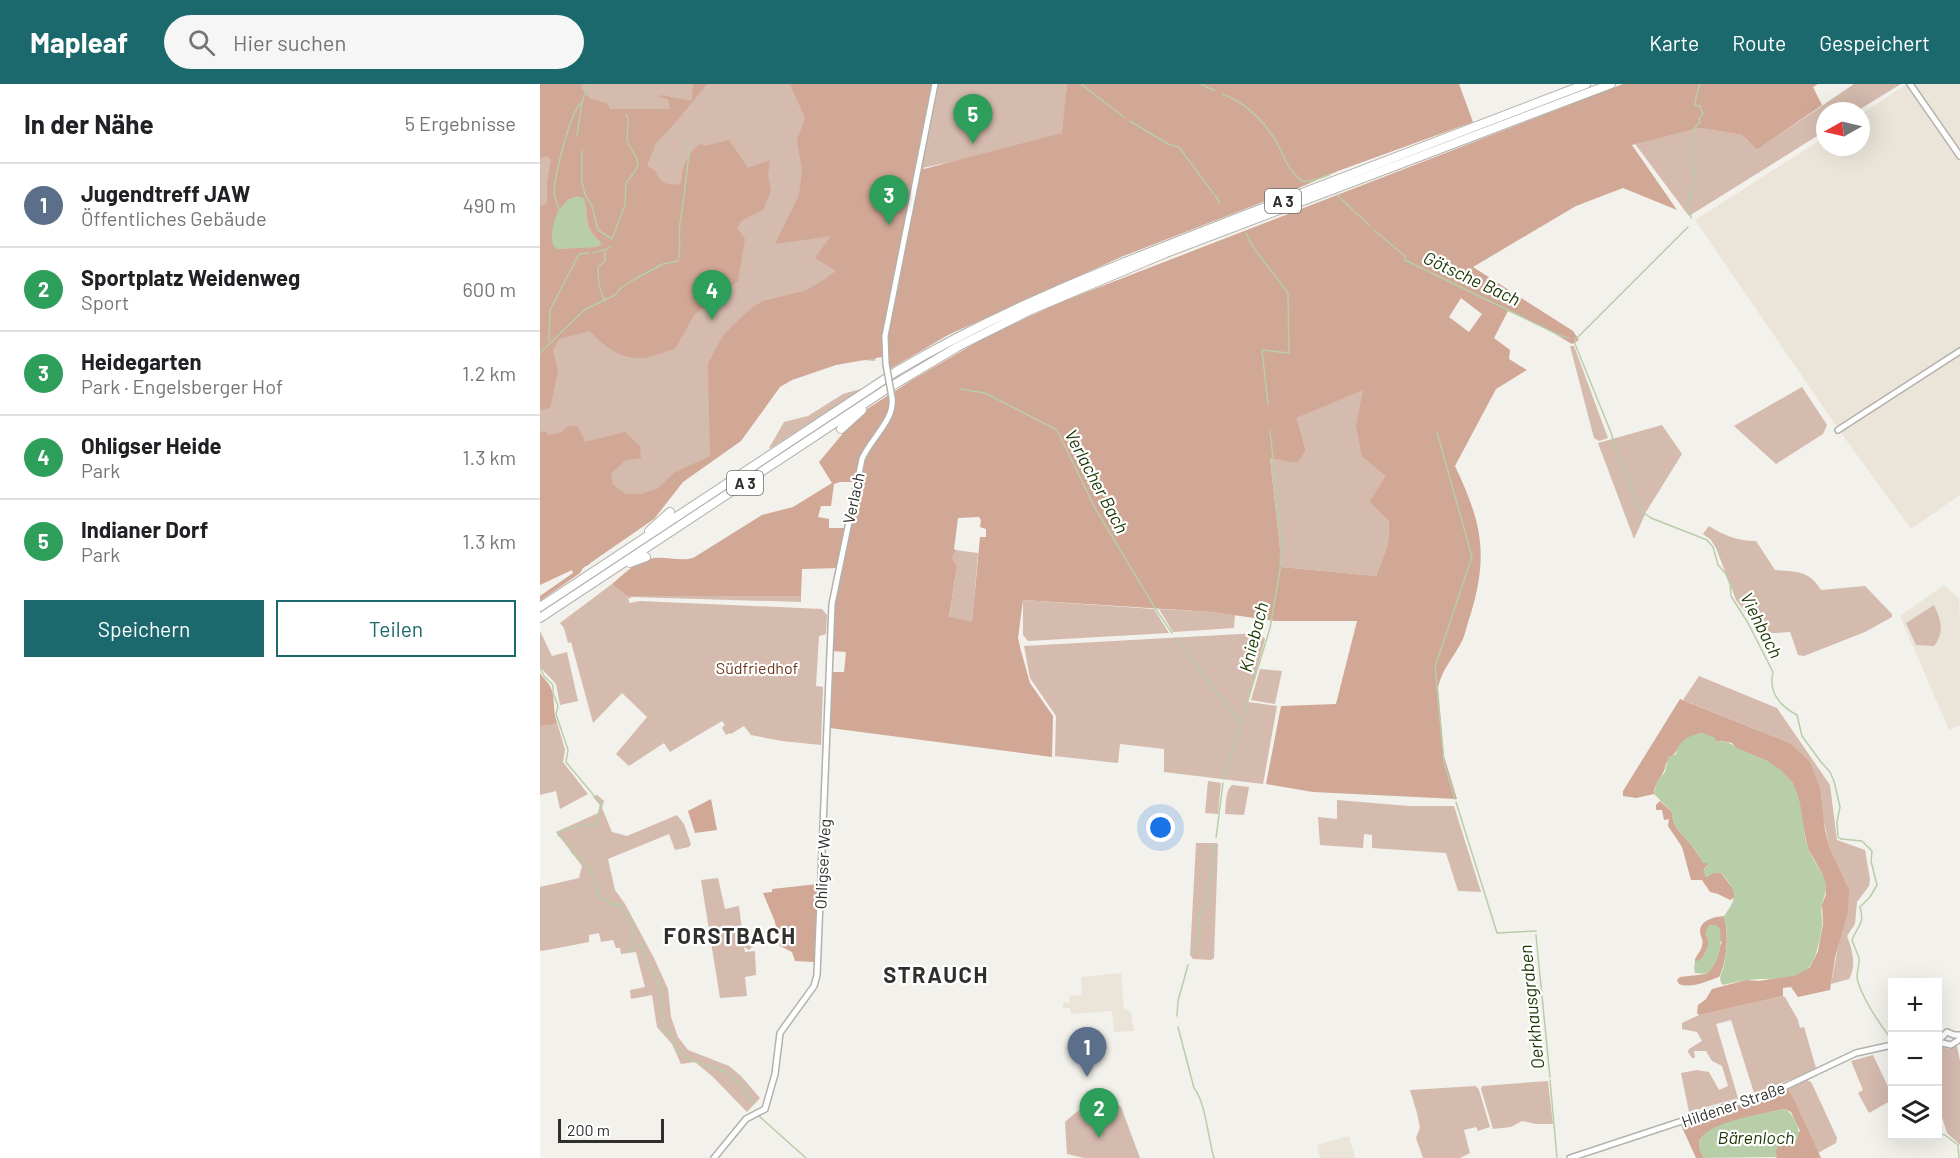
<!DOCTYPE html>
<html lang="de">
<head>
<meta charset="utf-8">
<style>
  :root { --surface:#fff; --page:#f6f6f6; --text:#202124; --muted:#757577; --line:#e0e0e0; --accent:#1c696d }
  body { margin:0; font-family:Barlow,sans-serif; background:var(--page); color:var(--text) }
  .controls { position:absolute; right:18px; bottom:18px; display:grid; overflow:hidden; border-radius:0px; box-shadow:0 6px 24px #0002 }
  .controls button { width:54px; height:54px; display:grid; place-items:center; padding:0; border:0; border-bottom:2px solid var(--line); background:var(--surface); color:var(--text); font:30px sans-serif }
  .compass { position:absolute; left:1276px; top:18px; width:54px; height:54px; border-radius:50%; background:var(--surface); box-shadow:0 6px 24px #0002; rotate:262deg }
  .scale { position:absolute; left:18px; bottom:15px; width:106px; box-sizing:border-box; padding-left:6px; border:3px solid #302f2d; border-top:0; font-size:16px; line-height:21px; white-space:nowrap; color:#302f2d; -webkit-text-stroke:4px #fff; paint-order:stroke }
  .you { position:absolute; left:621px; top:744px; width:21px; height:21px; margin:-15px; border:4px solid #fff; border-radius:50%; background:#1a73e8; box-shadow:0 0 0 9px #1a73e833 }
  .badge { display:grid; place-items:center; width:39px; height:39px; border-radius:50%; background:var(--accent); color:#fff; font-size:20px; font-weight:700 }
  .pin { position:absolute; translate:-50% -50px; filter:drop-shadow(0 2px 3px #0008) }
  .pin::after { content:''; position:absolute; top:32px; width:21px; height:18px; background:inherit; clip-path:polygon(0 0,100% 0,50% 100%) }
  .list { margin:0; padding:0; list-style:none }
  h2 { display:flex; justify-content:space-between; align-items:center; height:78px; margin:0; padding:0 24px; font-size:26px }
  h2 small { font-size:20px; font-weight:400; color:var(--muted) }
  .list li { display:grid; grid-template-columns:39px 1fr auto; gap:18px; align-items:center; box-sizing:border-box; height:84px; padding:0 24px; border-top:2px solid var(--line) }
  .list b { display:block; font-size:22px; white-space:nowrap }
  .list p { margin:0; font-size:20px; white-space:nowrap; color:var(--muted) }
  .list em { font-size:20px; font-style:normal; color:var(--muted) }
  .actions { display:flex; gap:12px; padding:18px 24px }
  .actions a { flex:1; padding:14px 0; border:2px solid var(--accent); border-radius:0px; text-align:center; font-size:21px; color:var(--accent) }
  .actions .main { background:var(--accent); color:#fff }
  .icon { flex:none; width:33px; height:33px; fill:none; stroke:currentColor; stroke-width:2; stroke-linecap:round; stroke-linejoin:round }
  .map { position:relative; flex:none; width:1420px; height:1074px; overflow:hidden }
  header { display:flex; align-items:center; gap:36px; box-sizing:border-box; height:84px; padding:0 30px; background:var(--accent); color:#fff }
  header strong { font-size:28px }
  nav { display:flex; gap:33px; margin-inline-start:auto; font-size:21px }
  .search { width:420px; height:54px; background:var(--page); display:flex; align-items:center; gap:15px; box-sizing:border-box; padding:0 21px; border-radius:33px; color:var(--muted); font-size:22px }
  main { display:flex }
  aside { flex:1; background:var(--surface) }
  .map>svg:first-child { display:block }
</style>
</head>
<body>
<header>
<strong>Mapleaf</strong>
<div class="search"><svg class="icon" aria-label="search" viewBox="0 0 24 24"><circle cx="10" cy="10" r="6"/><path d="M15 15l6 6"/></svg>Hier suchen</div>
<nav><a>Karte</a><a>Route</a><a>Gespeichert</a></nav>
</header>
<main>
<aside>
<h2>In der Nähe<small>5 Ergebnisse</small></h2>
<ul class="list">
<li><span class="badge" style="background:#5c6f8a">1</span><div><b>Jugendtreff JAW</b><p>Öffentliches Gebäude</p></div><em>490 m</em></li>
<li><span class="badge" style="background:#2e9e5b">2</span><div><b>Sportplatz Weidenweg</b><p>Sport</p></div><em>600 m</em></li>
<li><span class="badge" style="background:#2e9e5b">3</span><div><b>Heidegarten</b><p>Park · Engelsberger Hof</p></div><em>1.2 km</em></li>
<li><span class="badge" style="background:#2e9e5b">4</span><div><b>Ohligser Heide</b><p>Park</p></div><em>1.3 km</em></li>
<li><span class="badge" style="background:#2e9e5b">5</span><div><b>Indianer Dorf</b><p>Park</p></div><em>1.3 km</em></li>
</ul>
<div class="actions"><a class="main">Speichern</a><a>Teilen</a></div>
</aside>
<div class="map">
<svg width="1420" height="1074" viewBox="0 0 1420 1074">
  <rect width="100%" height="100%" fill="#f3f1eb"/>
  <path fill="#ebe5d9" d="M1367 0H1420V411L1371 445 1301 349 1155 136 1285 53V63H1321V30Z
    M1404 501 1419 514 1420 538V641L1409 646 1360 532Z
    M581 889 584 924 591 928 594 947 574 948 572 927 531 930 530 924H523V919L530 918 529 912 542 911 541 893Z
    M809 1052 815 1074H780L777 1061Z"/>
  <path fill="#d5baae" d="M0 0H392L335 277 313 275 256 278 170 372 63 469 47 482 43 480 0 494Z
    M398 0H527L523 49 430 74 382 84 381 82Z
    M1314 0H1361L1317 27H1285V47L1149 132 1095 60 1160 44 1202 51 1217 66Z
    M1030 262H1034L1068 354 1059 357 1054 354Z
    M1262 303 1287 341 1283 350 1236 380 1194 342Z
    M324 304 231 364H229L244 338 268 332 303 310Z
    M824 305 822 373 845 392 831 418 849 437 848 460 836 492 742 483 730 373 758 379 766 367 757 334Z
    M1122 341 1142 370 1106 428 1094 455 1058 359Z
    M1169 442C1183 451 1198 457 1216 457L1235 486C1256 488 1269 486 1281 506L1325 502 1352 530V533L1325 548 1264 572 1258 571 1250 548 1218 550 1210 534 1196 516 1176 464 1171 456 1163 450Z
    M416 466 438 469 432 539 409 534 417 482 412 474Z
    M72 500 87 512H261V518L92 513 88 515 90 519 100 517 282 525 287 531 286 550 279 552 276 602 283 603 281 661 242 657 211 651 204 642 191 650 190 649 186 651 182 644 185 641 182 637 130 668 124 659 89 682 76 670 107 633 82 609 53 639 31 558 28 559 24 544 20 539Z
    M483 516 614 525 629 549 488 557 483 551Z
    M1394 521C1401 536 1405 548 1394 562L1376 561 1366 539Z
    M619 525 672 528 695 531 694 544 633 548Z
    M0 547 12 572 27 568 38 617 20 621 16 600 0 583Z
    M718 549 725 555 708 618 737 622 723 700 624 688V665L580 660 578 679 515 672 516 632 490 594 484 562Z
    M720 585 742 587 735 620 711 616Z
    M1159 592 1237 624 1290 701 1297 756 1325 766 1330 795 1329 802 1317 818 1315 840 1307 852C1312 865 1317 881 1309 895L1291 900 1309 805 1289 762 1282 728 1250 659 1143 616Z
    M17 638 25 666 23 678 48 710 20 725 16 707 0 711V642L12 641Z
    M668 697 681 699 678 730 665 729Z
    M692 701 709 703 704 731 685 730C686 721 685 707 692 701Z
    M57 711 64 717 62 724 72 748 87 752 137 731 144 740 151 760 149 763 135 766 129 750 68 775 75 806 85 820 114 874 128 905 131 933 138 953 148 966 189 982 201 992 220 1014 207 1028 173 993 155 978 141 980 132 960 117 943 112 911 91 915 90 906 105 903 96 868 81 870 80 864H76L73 856 61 858 59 849 49 851V858L2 867 0 866V803L39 794 42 782 16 748 58 729 60 721 53 713Z
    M797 716 869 722H914L941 808 918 807 906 769 832 764V751L824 750 823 764 780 761 778 733 797 735Z
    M656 759H677L678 761 674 874 671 876 653 875 650 871Z
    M178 794 185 825 199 822 204 862 209 858 213 862 209 866 204 863 205 868 215 867 216 891 205 893 207 912 180 914 161 796Z
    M1243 912 1245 913 1258 936 1260 944 1264 943 1276 984 1260 992 1214 1009 1191 936 1176 940 1198 1014 1149 1028 1141 989 1157 986 1169 988 1179 1006 1188 1002 1182 982 1172 977 1166 967H1154L1155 974H1152L1148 968 1149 965 1162 957 1157 948 1142 945V939L1159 931Z
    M1398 962H1402L1408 965 1417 962 1420 977V1061L1407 1049 1398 1020Z
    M1333 971 1352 1011V1016L1329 1029 1318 1009 1323 1006 1311 977Z
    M1267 996 1271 998 1274 1004 1297 1054 1296 1059 1278 1069 1252 1011 1248 1005Z
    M1008 997 1013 1040H996L982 1037 971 1043 953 1045 941 1005 942 1002Z
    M936 1002 939 1006 950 1043 938 1047 936 1043 924 1046 930 1069 920 1074H883L876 1054 880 1044 877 1029 870 1006Z
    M572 1016 581 1023 600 1074H544L527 1070 525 1038C542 1023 549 1017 572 1016Z"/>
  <path fill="#d1a795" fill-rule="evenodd" d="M0 0H42L41 4 49 14 68 20 70 25H130L128 15 120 13V11L152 17 153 0H167L136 38 116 59 107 82 115 86C120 99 126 102 140 100 143 94 141 91 143 85 146 75 152 65 161 60L165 62 189 56 208 84 230 76 228 90 231 107 223 126 201 137 197 144 205 155 198 197 154 231 135 265C124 267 114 273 103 274 81 276 64 262 50 247L19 255 13 266 18 287 10 324 0 326V122L7 119V100L11 75 6 72 0 74ZM44 114C51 135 42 140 61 158L56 163 18 165 28 115Z
    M250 0H398L381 82 384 85 522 49 527 0H919L933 38 798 87 754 106 581 173 408 251 350 285 347 273H342L296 281 252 296 240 303 201 357 143 398 114 435 43 484 40 489 0 517V512L33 489 32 486 0 501V348L5 347 8 351 21 349C27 342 29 341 38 343L45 358 85 348 100 362 101 374 86 376 71 389 73 401 86 410H101L117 405 134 389 170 372 168 279 184 250 210 225 223 217 264 207 279 199 296 187 275 174 291 152 235 160 259 111 262 86 257 56 265 34Z
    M1083 0H1278L1273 3 1282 21 1217 66 1202 51 1160 44 1092 61 1137 126 1083 104 1036 122 933 183 1033 247 1039 256 1032 260 1005 244 968 227 954 254 970 266 969 275 987 286 956 305 915 382C941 437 949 469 931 529 928 537 926 547 923 555 915 572 901 586 898 604L904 672 917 715 773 708 726 700 741 622 796 620 817 537H735L672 528 483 516 478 554 481 567 490 599 513 632 512 673 290 644 291 588H304L306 568 293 567 294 519 300 484 262 485 261 512H87L72 500C83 491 95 478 109 475 123 471 139 478 153 474L222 431 253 423 292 399 279 378 310 341 324 327 372 296 449 251 521 218ZM921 214 942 230 929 248 909 233ZM823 306 816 342 822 373 845 392 830 418 849 437 848 460 836 492 742 483 730 374 758 379 766 367 757 334ZM300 398H313L305 444H289V435L278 433 281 422H291L294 400ZM439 433 441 436 440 443 446 445V453H440L432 538 409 533 417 482 412 474 416 466 414 465 418 434Z
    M0 589C3 594 7 597 10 602 16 613 12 627 17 638L12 641 0 642Z
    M1140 615 1250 659 1270 678 1280 705 1285 746 1289 762 1309 805 1308 827 1295 874 1290 906 1258 913 1251 903 1243 904V912L1159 931 1157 929 1158 921 1166 915 1172 905 1206 896 1219 897 1255 891 1270 883 1278 867 1283 840 1282 821 1286 810 1282 789 1268 765 1256 708 1252 698 1227 677 1196 664 1192 659 1182 657 1177 658 1162 649C1142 653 1139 667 1126 679 1125 691 1114 698 1114 710L1096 714 1083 712V707Z
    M171 715 177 746 155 749 148 727Z
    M1120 717 1132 728C1133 745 1142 749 1152 762 1156 767 1160 773 1163 779H1167L1168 781 1164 785 1166 793 1173 789H1181L1194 806V814L1190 816 1178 810 1170 808 1162 796H1151L1142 763 1128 742 1129 735 1124 736 1122 726H1116V721Z
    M278 800 274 878 255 877 252 868 240 862 235 838 223 809 232 808V805Z
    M1184 832C1189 849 1187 878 1179 893 1167 897 1151 905 1139 900L1137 896 1140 893 1167 890 1182 858 1168 852 1169 862 1161 876 1155 878V875C1157 871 1161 867 1162 862 1164 856 1160 852 1160 847 1161 835 1175 833 1184 832Z
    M1248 1005 1252 1011 1281 1074H1235L1237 1073 1235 1068 1238 1061 1245 1060 1260 1047 1251 1028 1245 1025C1228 1029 1160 1040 1159 1060 1159 1065 1162 1070 1164 1074H1156L1141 1041 1155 1035Z"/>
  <path fill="#b8cea9" d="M37 112 44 114 47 140 50 148 62 160 56 163 17 165 13 161C9 143 18 117 37 112Z
    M1162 649 1174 653 1177 658C1188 655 1192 662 1201 666 1220 674 1239 680 1251 697 1264 715 1261 743 1268 764 1272 777 1284 787 1286 801 1286 809 1283 815 1282 823 1280 829 1283 835 1282 841 1281 852 1276 877 1268 884 1253 897 1225 894 1206 896 1199 897 1191 899 1183 901L1181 899C1179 892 1181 891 1183 885 1187 868 1189 849 1184 832 1198 813 1198 808 1181 789H1173L1166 793 1163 787 1168 781 1167 779H1163C1160 774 1157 767 1152 762 1142 750 1133 744 1132 728L1114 710 1117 697 1125 688 1128 673 1136 670C1138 657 1149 651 1162 649Z
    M1169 841H1176L1180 845C1182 862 1180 878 1167 890L1155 889 1154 884 1155 878C1166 874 1172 860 1165 850Z
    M1245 1025C1254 1030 1262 1047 1257 1056L1238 1062 1235 1068 1237 1073 1164 1074C1161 1069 1157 1062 1160 1056 1167 1038 1227 1029 1245 1025Z"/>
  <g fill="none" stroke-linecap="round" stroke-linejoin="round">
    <path stroke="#b8cea9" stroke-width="1.5" d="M541 0 584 33
      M661 0 675 7
      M682 10C704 17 726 39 737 59 747 77 745 82 762 97H771L789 91
      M86 30 88 35
      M590 37 628 60 639 63 673 109
      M37 51 42 18 48 0
      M42 67V99L45 110 52 122 58 146 72 155 85 121 86 99 95 87 98 80 97 75 87 57 88 37
      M675 111 680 119
      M797 111 829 141
      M19 125C17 119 14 113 14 107 15 91 30 28 41 19
      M1151 134 1149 118 1156 94 1152 81 1153 46 1160 38 1159 34 1163 30 1160 22 1155 21 1156 13 1160 0
      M1148 143 1035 256V260L1072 351 1074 361 1086 388 1095 416 1104 429 1111 434 1167 456 1173 463 1178 481 1186 490 1190 500 1191 512 1208 539 1233 588C1228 609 1240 622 1257 631L1262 652 1281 678 1290 688 1294 697 1300 723 1297 738 1298 753 1301 755 1322 757 1332 767 1331 777 1337 801 1330 813 1320 823C1325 840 1318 841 1312 856 1314 862 1317 868 1319 874 1320 882 1315 890 1318 898 1325 919 1338 938 1352 956
      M834 146 865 172V176L1021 252 1029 254
      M706 149 713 163 748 209 749 269 722 266 728 321
      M53 169 64 166
      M65 217 59 202 58 183 65 177V166L71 162
      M9 257 10 226 39 170 49 169
      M0 269 44 226 75 211 81 204 93 196 123 180 138 177C142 162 137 148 141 134L149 71 147 57
      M420 305 445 309 517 346 555 424 615 524 632 549
      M730 347 737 409
      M897 348 932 473 895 583 904 678 915 715
      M636 554 700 639
      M0 583 4 592 13 601V609L18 622 16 630 28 666 26 678 61 720 55 743 46 740 21 747 18 751 30 761 32 769 45 777 51 787 59 814 68 817 73 822 75 819 82 822 83 828 86 829C96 845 93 847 89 865L90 867 94 866 96 862 102 859 106 881 113 887 116 896 119 897C122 914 119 934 127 950H131C134 954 133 959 136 963 145 980 171 980 186 988 199 996 206 1007 213 1020
      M684 695 730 544 740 486 741 453 737 412
      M916 718 957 849 996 847
      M676 754 683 699
      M996 851 1010 993
      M652 870 660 850 659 832C666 823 670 818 669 806L675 761
      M637 932 638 917 648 881
      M638 943 654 1004C666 1019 668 1055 674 1074
      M1010 996 1017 1074
      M1398 1026 1401 1035V1050L1405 1051 1418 1061 1419 1074
      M219 1032 266 1074"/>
    <defs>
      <path id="secondary" d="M1370 0 1420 72
        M346 280 345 252 395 0
        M1298 346 1420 267
        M1402 953 1407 948 1414 951H1420
        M1398 958 1411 961 1420 955
        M174 1074 206 1035 225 1025 235 990 240 949 274 902 277 891 292 520 322 375C331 354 355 336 352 314
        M1030 1074 1242 1004 1316 969 1352 961"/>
      <path id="highway" d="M301 345 322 326
        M109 447 130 428
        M90 479 106 473
        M0 523 357 287C466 222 584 178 702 132 816 88 931 44 1046 0
        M0 534 345 306 419 262 491 226 626 169 1071 0"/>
    </defs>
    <use href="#secondary" stroke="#b3b1ac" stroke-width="8"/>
    <use href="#highway" stroke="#b3b1ac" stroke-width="10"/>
    <use href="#secondary" stroke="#fff" stroke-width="5"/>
    <use href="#highway" stroke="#fff" stroke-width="8"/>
    <defs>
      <path id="secondary-bridge" d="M346 280 352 314"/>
    </defs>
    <use href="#secondary-bridge" stroke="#b3b1ac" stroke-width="8" stroke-linecap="butt"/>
    <use href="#secondary-bridge" stroke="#fff" stroke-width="5"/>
  </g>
  <g text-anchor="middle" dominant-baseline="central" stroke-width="4.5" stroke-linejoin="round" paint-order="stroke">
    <g fill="#fff" stroke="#6e6d6c" stroke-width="1.5">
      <rect x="725" y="105" width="36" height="24" rx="4.5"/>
      <rect x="187" y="387" width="36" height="24" rx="4.5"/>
    </g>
    <g font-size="15" font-weight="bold" fill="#302f2d">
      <text x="743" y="117">A 3</text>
      <text x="205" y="399">A 3</text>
    </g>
    <g font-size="16" fill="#302f2d" stroke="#fff">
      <text transform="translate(313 414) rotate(-78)">Verlach</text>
      <text transform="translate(282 780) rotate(-87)">Ohligser Weg</text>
      <text transform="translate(1193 1020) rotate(-19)">Hildener Straße</text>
    </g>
    <g font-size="16" fill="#6d361d" stroke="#fff">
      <text x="217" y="583">Südfriedhof</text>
    </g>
    <g font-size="18" font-style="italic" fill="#1c3600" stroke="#fff">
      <text transform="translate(932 194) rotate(25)">Götsche Bach</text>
      <text transform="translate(557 397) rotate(62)">Verlacher Bach</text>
      <text transform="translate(1222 541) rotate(63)">Viehbach</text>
      <text transform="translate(713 553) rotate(-76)">Kniebach</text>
      <text transform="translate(991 923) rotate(-96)">Oerkhausgraben</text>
      <text x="1216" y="1053">Bärenloch</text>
    </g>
    <g font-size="22" font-weight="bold" letter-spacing="1.5" fill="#302f2d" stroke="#fff">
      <text x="190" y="851">FORSTBACH</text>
      <text x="396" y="890">STRAUCH</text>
    </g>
  </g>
</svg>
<div class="controls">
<button>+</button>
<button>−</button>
<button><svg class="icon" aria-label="layers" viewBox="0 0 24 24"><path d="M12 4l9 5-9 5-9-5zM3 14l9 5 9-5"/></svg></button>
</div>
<svg class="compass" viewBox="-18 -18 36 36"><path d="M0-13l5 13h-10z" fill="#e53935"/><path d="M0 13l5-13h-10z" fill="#757577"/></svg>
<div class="scale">200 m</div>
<div class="you"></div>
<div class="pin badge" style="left:547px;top:993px;background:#5c6f8a">1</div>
<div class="pin badge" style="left:559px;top:1054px;background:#2e9e5b">2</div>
<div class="pin badge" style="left:349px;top:141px;background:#2e9e5b">3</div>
<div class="pin badge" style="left:172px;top:236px;background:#2e9e5b">4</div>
<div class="pin badge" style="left:433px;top:60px;background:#2e9e5b">5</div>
</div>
</main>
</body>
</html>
